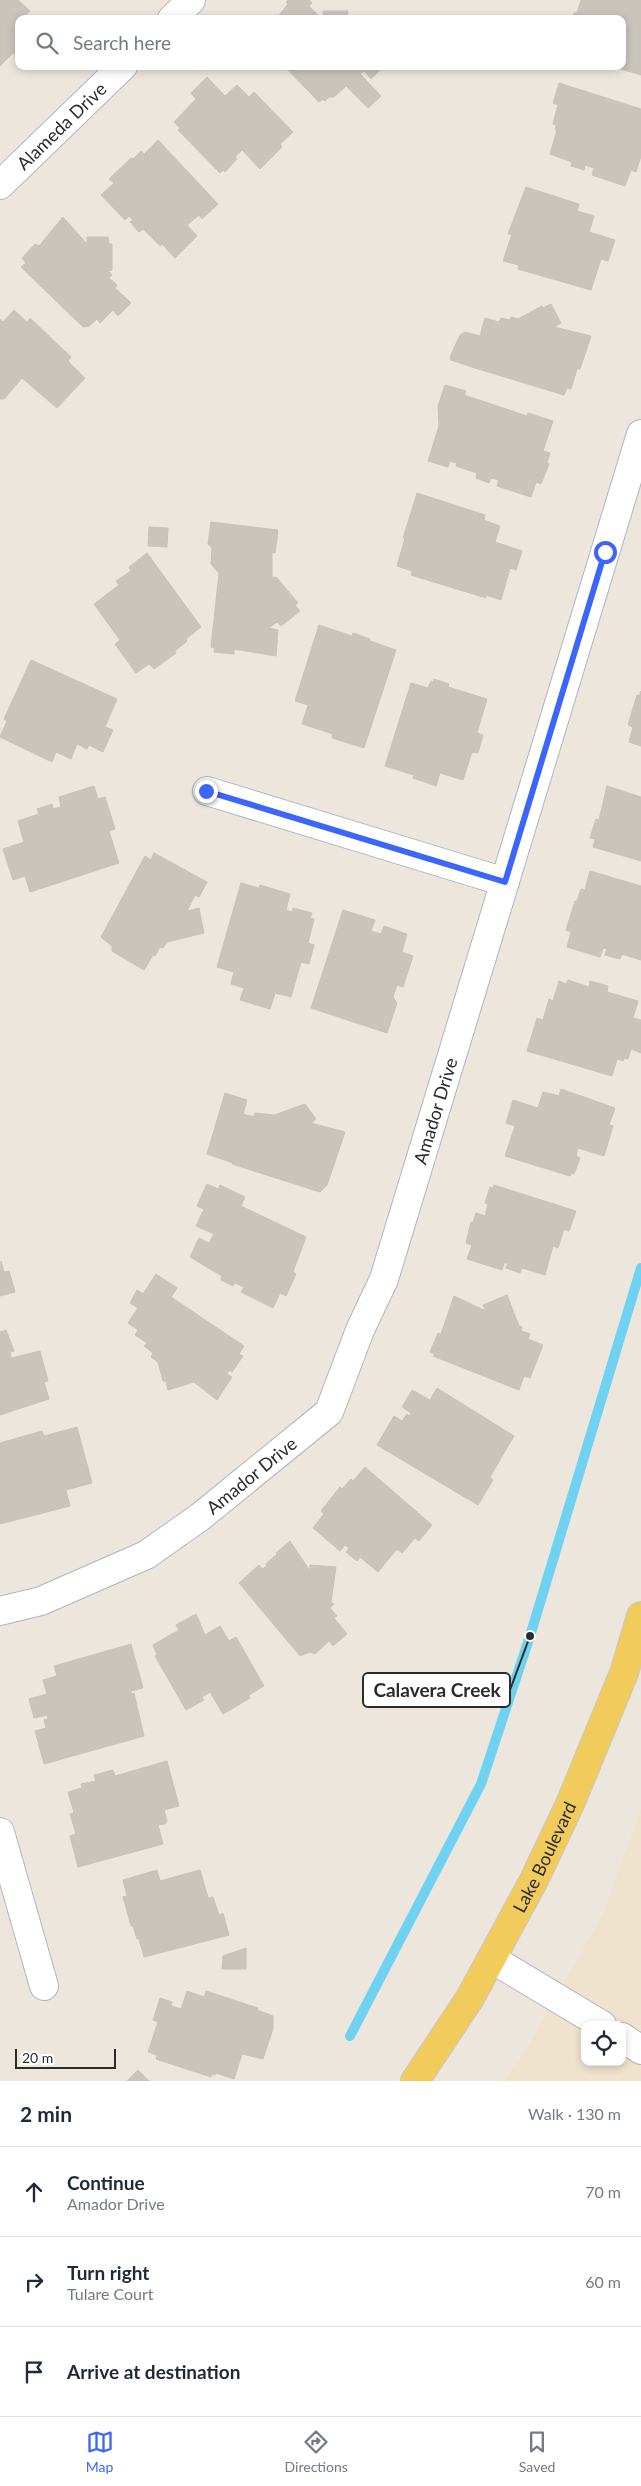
<!DOCTYPE html>
<html lang="en">
<head>
<meta charset="utf-8">
<style>
  :root { --surface:#fff; --page:#f6f6f7; --text:#1f2937; --muted:#747a83; --line:#e0e1e3; --accent:#3c65fc }
  body { margin:0; font-family:Lato,sans-serif; background:var(--page); color:var(--text) }
  .controls { position:absolute; right:15px; bottom:15px; display:grid; overflow:hidden; border-radius:10px; box-shadow:0 2px 8px #0003 }
  .controls button { width:45px; height:45px; display:grid; place-items:center; padding:0; border:0; border-bottom:1px solid var(--line); background:var(--surface); color:var(--text); font:25px sans-serif }
  .scale { position:absolute; left:15px; bottom:12px; width:101px; box-sizing:border-box; padding-left:5px; border:2px solid #2b2b2b; border-top:0; font-size:14px; line-height:18px; white-space:nowrap; color:#2b2b2b; -webkit-text-stroke:4px #fff; paint-order:stroke }
  .stop { position:absolute; width:15px; height:15px; margin:-11px; border:4px solid #3c65fc; border-radius:50%; background:#fff }
  .stop.end { background:#3c65fc; border-color:#fff; box-shadow:0 1px 5px #0008 }
  .list { margin:0; padding:0; list-style:none }
  h2 { display:flex; justify-content:space-between; align-items:center; height:65px; margin:0; padding:0 20px; font-size:21px }
  h2 small { font-size:16px; font-weight:400; color:var(--muted) }
  .list li { display:grid; grid-template-columns:32px 1fr auto; gap:15px; align-items:center; box-sizing:border-box; height:90px; padding:0 20px; border-top:1px solid var(--line) }
  .list b { display:block; font-size:19px; white-space:nowrap }
  .list p { margin:0; font-size:16px; white-space:nowrap; color:var(--muted) }
  .list em { font-size:16px; font-style:normal; color:var(--muted) }
  .icon { flex:none; width:28px; height:28px; fill:none; stroke:currentColor; stroke-width:2; stroke-linecap:round; stroke-linejoin:round }
  .map { position:relative; flex:none; width:641px; height:2081px; overflow:hidden }
  .search { position:absolute; background:var(--surface); box-shadow:0 2px 8px #0003; left:15px; right:15px; top:15px; height:55px; display:flex; align-items:center; gap:12px; box-sizing:border-box; padding:0 18px; border-radius:10px; color:var(--muted); font-size:19px }
  .sheet { height:335px; background:var(--surface) }
  nav { display:flex; justify-content:space-around; align-items:center; box-sizing:border-box; height:70px; border-top:1px solid var(--line); background:var(--surface); font-size:14px; color:var(--muted) }
  nav a { display:grid; justify-items:center; gap:2px }
  nav .on { color:var(--accent) }
  .map>svg:first-child { display:block }
</style>
</head>
<body>
<div class="map">
<svg width="641" height="2081" viewBox="0 0 641 2081">
  <rect width="100%" height="100%" fill="#ede6dd"/>
  <path fill="#efe3cd" fill-rule="evenodd" d="M641 1809V2081H504L524 2054 602 1916ZM585 2025H622V2062H585Z"/>
  <g fill="none" stroke-linecap="round" stroke-linejoin="round">
    <path stroke="#6fd2f0" stroke-width="10" d="M350 2036 481 1784 530 1636 641 1268"/>
  </g>
  <path fill="#c9c4bc" stroke="#c9c2b7" d="M0 0H18L30 11 22 19H19L17 24 19 58 13 53 0 66Z
    M288 0H309L312 3 309 6 322 19H276L288 4 286 2Z
    M581 0H641V75L611 66H622V19H572L574 13H577Z
    M323 11H348L347 19H323Z
    M284 66H384L371 79 364 71 360 74 381 96 368 108 346 86 334 97H329L325 101 323 99 319 102Z
    M207 77 225 96 237 85 249 97 254 92 293 132 280 144 282 147 260 169 242 150 235 157 237 159 225 172 223 170 220 173 178 130 180 128 174 122 196 99 191 93Z
    M559 83 641 109V156L636 172 631 170 625 186 592 175 594 168 585 165 584 170 571 166 572 162 550 154 557 130H555L556 125 553 124 558 105 553 103Z
    M158 140 218 204 202 219 199 215 187 225 197 236 175 258 162 244 160 246 143 229 139 232 130 222 133 220 129 216 125 220 101 195 114 183 109 179 131 158 133 159 141 151 144 154Z
    M526 187 579 204 577 211 594 216 589 232 615 240 608 261 601 259 591 290 518 269 519 265 503 261 512 234H508Z
    M63 217 87 244V237H108L109 244H112V270L108 271 112 275 109 278 117 285 115 288 131 303 118 316 113 310 100 323 97 319 89 326 83 327 21 267 26 263 22 258 35 244 39 246Z
    M551 304 561 323 554 327 591 336 580 369H577L571 389 567 388 564 395 478 369 451 360 450 357 460 335 465 332 480 336 485 318 499 322 501 318 510 320 511 317 518 319 542 306 543 308Z
    M14 310 27 322 30 318 71 357 68 361 85 378 57 408 22 378 4 399H0V319L3 322Z
    M445 385 466 391 464 395 527 416 528 413 553 421 543 451 550 453 547 463 549 464 541 484 536 482 531 497 497 486 499 480 491 478 489 483 476 478 477 473 456 466 457 463 450 461 448 467 428 461 439 426 438 406Z
    M417 493 485 515 484 520 500 526 495 542 522 551 516 570 510 568 501 600 486 595V598L411 575 412 571 397 566 405 538H403Z
    M211 522 278 530 275 553 272 552V577L277 578 298 603 295 605 300 611 281 626 277 622 269 628 278 630 276 656 234 649V654L214 652 215 648 211 647 219 573 211 564 212 548 208 544Z
    M149 527 168 528 167 547 148 546Z
    M147 553 201 627 186 639 187 641 175 651 176 653 154 669 149 664 136 673 115 644 120 640 94 604 119 585 116 581 131 571 129 567Z
    M319 625 352 636 353 633 370 639V641L396 650 364 748 332 738 333 734 302 724 308 705 295 701Z
    M31 660 117 699 105 727 113 730 103 752 89 745 87 749 77 744 71 759 56 752 52 762 0 737 7 721 4 719Z
    M434 679 449 684 448 687 487 699 477 733 483 735 478 753 472 752 463 780 440 773 436 786 413 778 414 775 385 766 411 683 428 688 431 681 433 682Z
    M641 691V746L629 742 633 727 628 725 637 695 639 696Z
    M94 786 98 799 105 797 115 829 109 831 119 863 30 892 25 876 13 880 3 849 24 842 18 821 39 814 37 809 52 804 53 809 61 807 59 797Z
    M607 786 641 797V861L593 847 595 839 590 838 596 819 599 820Z
    M154 853 207 882 199 897 195 895 187 911 199 908 204 933 167 942 163 948 160 947 155 956 153 955 144 970 112 951V946L101 937 145 856 151 860Z
    M590 871 641 886V960L622 954 620 959 605 955 607 949 603 948 600 957 567 947 571 932 566 930 575 901H577L581 889 585 890Z
    M241 883 259 888 260 885 290 894 286 910 292 912 293 908 312 913 310 918 314 919 308 943 314 945 309 964 301 962 291 997 275 993 270 1009 240 1000 244 988 231 984 234 972 217 967Z
    M343 910 375 920 371 931 381 934 384 926 407 934 402 952 413 956 403 987 397 985 393 997 397 1003 387 1033 311 1008Z
    M568 980 589 987 590 981 608 986 607 992 638 1001 633 1018 641 1020V1053L631 1049 628 1059 624 1058 623 1061 617 1059 612 1076 527 1051 537 1018 543 1020 549 999 553 1001 559 981 566 984Z
    M561 1089 615 1108 609 1125 613 1126 604 1156 578 1148 576 1156 580 1158 574 1174 572 1173 570 1176 505 1156 515 1126 506 1123 513 1100 538 1108 543 1092 559 1096Z
    M225 1093 247 1100 243 1114 254 1117 255 1113 274 1115 305 1104 316 1119 311 1123 345 1132 327 1185 320 1192 232 1164 233 1163 207 1154Z
    M207 1184 218 1189 220 1185 245 1197 241 1206 306 1237 293 1272 296 1274 286 1296 280 1293 273 1308 241 1292 244 1287 235 1283 233 1286 221 1280 222 1276 190 1257 199 1238 209 1243 214 1234 196 1226 204 1209 197 1206Z
    M494 1185 576 1211 569 1231 564 1229 558 1248 553 1246 545 1275 522 1268 520 1273 506 1268 508 1263H504L502 1270 467 1259 472 1245 466 1243 471 1222 473 1223 476 1213 485 1216 488 1204 485 1203 490 1187 493 1188Z
    M1 1261 4 1272 9 1271 15 1292 0 1296Z
    M156 1274 177 1288 171 1297 244 1346 239 1354 243 1356 232 1372 229 1370 227 1374 232 1377 217 1400 194 1382 168 1390 166 1381H163L158 1362 151 1357 153 1353 144 1346 147 1343 135 1335 138 1330 128 1323 138 1308 130 1303 137 1290 143 1294Z
    M507 1295 519 1326 522 1327 521 1331 530 1334 528 1339 543 1345 530 1378 524 1376 519 1390 433 1356 435 1354 430 1352 438 1333 441 1334 454 1296 486 1311 483 1305Z
    M6 1330 14 1351 10 1352 11 1358 40 1351 48 1381 44 1382 49 1399 0 1415V1332Z
    M437 1388 514 1436 490 1477 493 1480 478 1505 377 1445 394 1416 402 1421 407 1414 409 1416 411 1413 402 1407 412 1390 430 1400Z
    M77 1427 92 1483 66 1490 70 1506 0 1524V1443L42 1431 44 1436Z
    M365 1467 432 1525 419 1541 415 1538 402 1553 397 1549 378 1572 360 1557 357 1561 346 1552 349 1548 345 1545 340 1551 313 1528 324 1514 321 1511 340 1487 342 1489 351 1479 353 1481Z
    M290 1541 310 1571V1565L336 1567 331 1602 334 1604 330 1608 337 1616 334 1618 347 1634 333 1646 329 1641 315 1654 310 1652 300 1656 239 1583 259 1565 262 1569 267 1566 266 1564 277 1554 276 1553Z
    M196 1614 205 1635 220 1626 229 1641 236 1637 264 1686 249 1695 250 1698 223 1714 210 1692 202 1697 204 1700 186 1710 155 1656 157 1655 153 1645 179 1630 176 1625Z
    M131 1644 143 1688 131 1691V1694L134 1693 144 1736 44 1764 35 1731 46 1728 44 1720 48 1719 47 1715 34 1718 29 1699 47 1694 43 1680 57 1676 54 1666Z
    M167 1761 179 1806 164 1810 167 1821 165 1824 158 1825 163 1844 78 1867 70 1836 76 1834 70 1814 74 1813 68 1792 82 1788 81 1784 96 1781 94 1775 113 1770 115 1776Z
    M157 1870 160 1881 200 1870 208 1898 213 1897 219 1915 223 1913 229 1935 144 1957 139 1939H137L133 1926H131L123 1897 127 1896 123 1880Z
    M246 1948V1969H222L223 1956Z
    M187 1991 204 1997 206 1991 258 2008 257 2010 273 2016V2029L263 2059 242 2054 234 2079 216 2073 215 2075 212 2074 211 2077 156 2059 157 2055 148 2052 158 2022 153 2020 160 1998 172 2002 171 2006 181 2009Z
    M138 2070 149 2081H127Z"/>
  <g fill="none" stroke-linecap="round" stroke-linejoin="round">
    <defs>
      <g id="minor">
        <path d="M172 19 191 0"/>
        <path id="s1" d="M0 185 123 66"/>
        <path d="M207 791 505 882"/>
        <path id="s2" d="M0 1611 41 1601 146 1555 200 1517 329 1412 360 1330 384 1279 641 434"/>
        <path d="M0 1832 44 1986"/>
        <path d="M492 1959 602 2025"/>
        <path d="M622 2037 641 2050"/>
      </g>
      <g id="major">
        <path id="s3" d="M415 2081 470 1998 534 1880 570 1804 624 1673 641 1616"/>
      </g>
    </defs>
    <use href="#minor" stroke="#b1b4bf" stroke-width="30"/>
    <use href="#major" stroke="#c8c8c8" stroke-width="30"/>
    <use href="#minor" stroke="#fff" stroke-width="28"/>
    <use href="#major" stroke="#f2cb5d" stroke-width="28"/>
  </g>
  <g fill="none" stroke-linecap="round" stroke-linejoin="round">
    <path stroke="#3c65fc" stroke-width="6" d="M206 791 505 882 605 552"/>
  </g>
  <g text-anchor="middle" dominant-baseline="central" stroke-width="5" stroke-linejoin="round" paint-order="stroke">
    <g font-size="18" fill="#2b2b2b" stroke="#fff">
      <text stroke="none"><textPath href="#s1" startOffset="85">Alameda Drive</textPath></text>
      <text stroke="none"><textPath href="#s2" startOffset="709">Amador Drive</textPath></text>
      <text stroke="none"><textPath href="#s2" startOffset="289">Amador Drive</textPath></text>
      <text stroke="none"><textPath href="#s3" startOffset="259">Lake Boulevard</textPath></text>
    </g>
  </g>
  <path fill="none" stroke="#2b2b2b" stroke-width="2" d="M530 1636L510 1690"/>
  <circle fill="#2b2b2b" stroke="#fff" stroke-width="2" cx="530" cy="1636" r="5"/>
  <rect fill="#fff" stroke="#2b2b2b" stroke-width="2" x="363" y="1673" width="147" height="34" rx="5"/>
  <g font-size="19" text-anchor="middle" font-weight="bold" fill="#2b2b2b">
    <text x="437" y="1697">Calavera Creek</text>
  </g>
</svg>
<div class="controls">
<button><svg class="icon" aria-label="locate" viewBox="0 0 24 24"><circle cx="12" cy="12" r="6"/><path d="M12 2v4M12 18v4M2 12h4M18 12h4"/></svg></button>
</div>
<div class="scale">20 m</div>
<div class="stop" style="left:605px;top:552px"></div>
<div class="stop end" style="left:206px;top:791px"></div>
<div class="search"><svg class="icon" aria-label="search" viewBox="0 0 24 24"><circle cx="10" cy="10" r="6"/><path d="M15 15l6 6"/></svg>Search here</div>
</div>
<section class="sheet">
<h2>2 min<small>Walk · 130 m</small></h2>
<ul class="list">
<li><svg class="icon" aria-label="ahead" viewBox="0 0 24 24"><path d="M12 20V5M6 11l6-6 6 6"/></svg><div><b>Continue</b><p>Amador Drive</p></div><em>70 m</em></li>
<li><svg class="icon" aria-label="right" viewBox="0 0 24 24"><path d="M7 20v-9h11M14 6l5 5-5 5"/></svg><div><b>Turn right</b><p>Tulare Court</p></div><em>60 m</em></li>
<li><svg class="icon" aria-label="arrive" viewBox="0 0 24 24"><path d="M6 21V4h12l-3 4 3 4H6"/></svg><div><b>Arrive at destination</b></div></li>
</ul>
</section>
<nav>
<a class="on"><svg class="icon" aria-label="map" viewBox="0 0 24 24"><path d="M3 6l6-2 6 2 6-2v14l-6 2-6-2-6 2zM9 4v14M15 6v14"/></svg>Map</a>
<a><svg class="icon" aria-label="directions" viewBox="0 0 24 24"><path d="M12 3l9 9-9 9-9-9zM9 14v-3h6M13 9l2 2-2 2"/></svg>Directions</a>
<a><svg class="icon" aria-label="saved" viewBox="0 0 24 24"><path d="M7 4h10v16l-5-4-5 4z"/></svg>Saved</a>
</nav>
</body>
</html>
